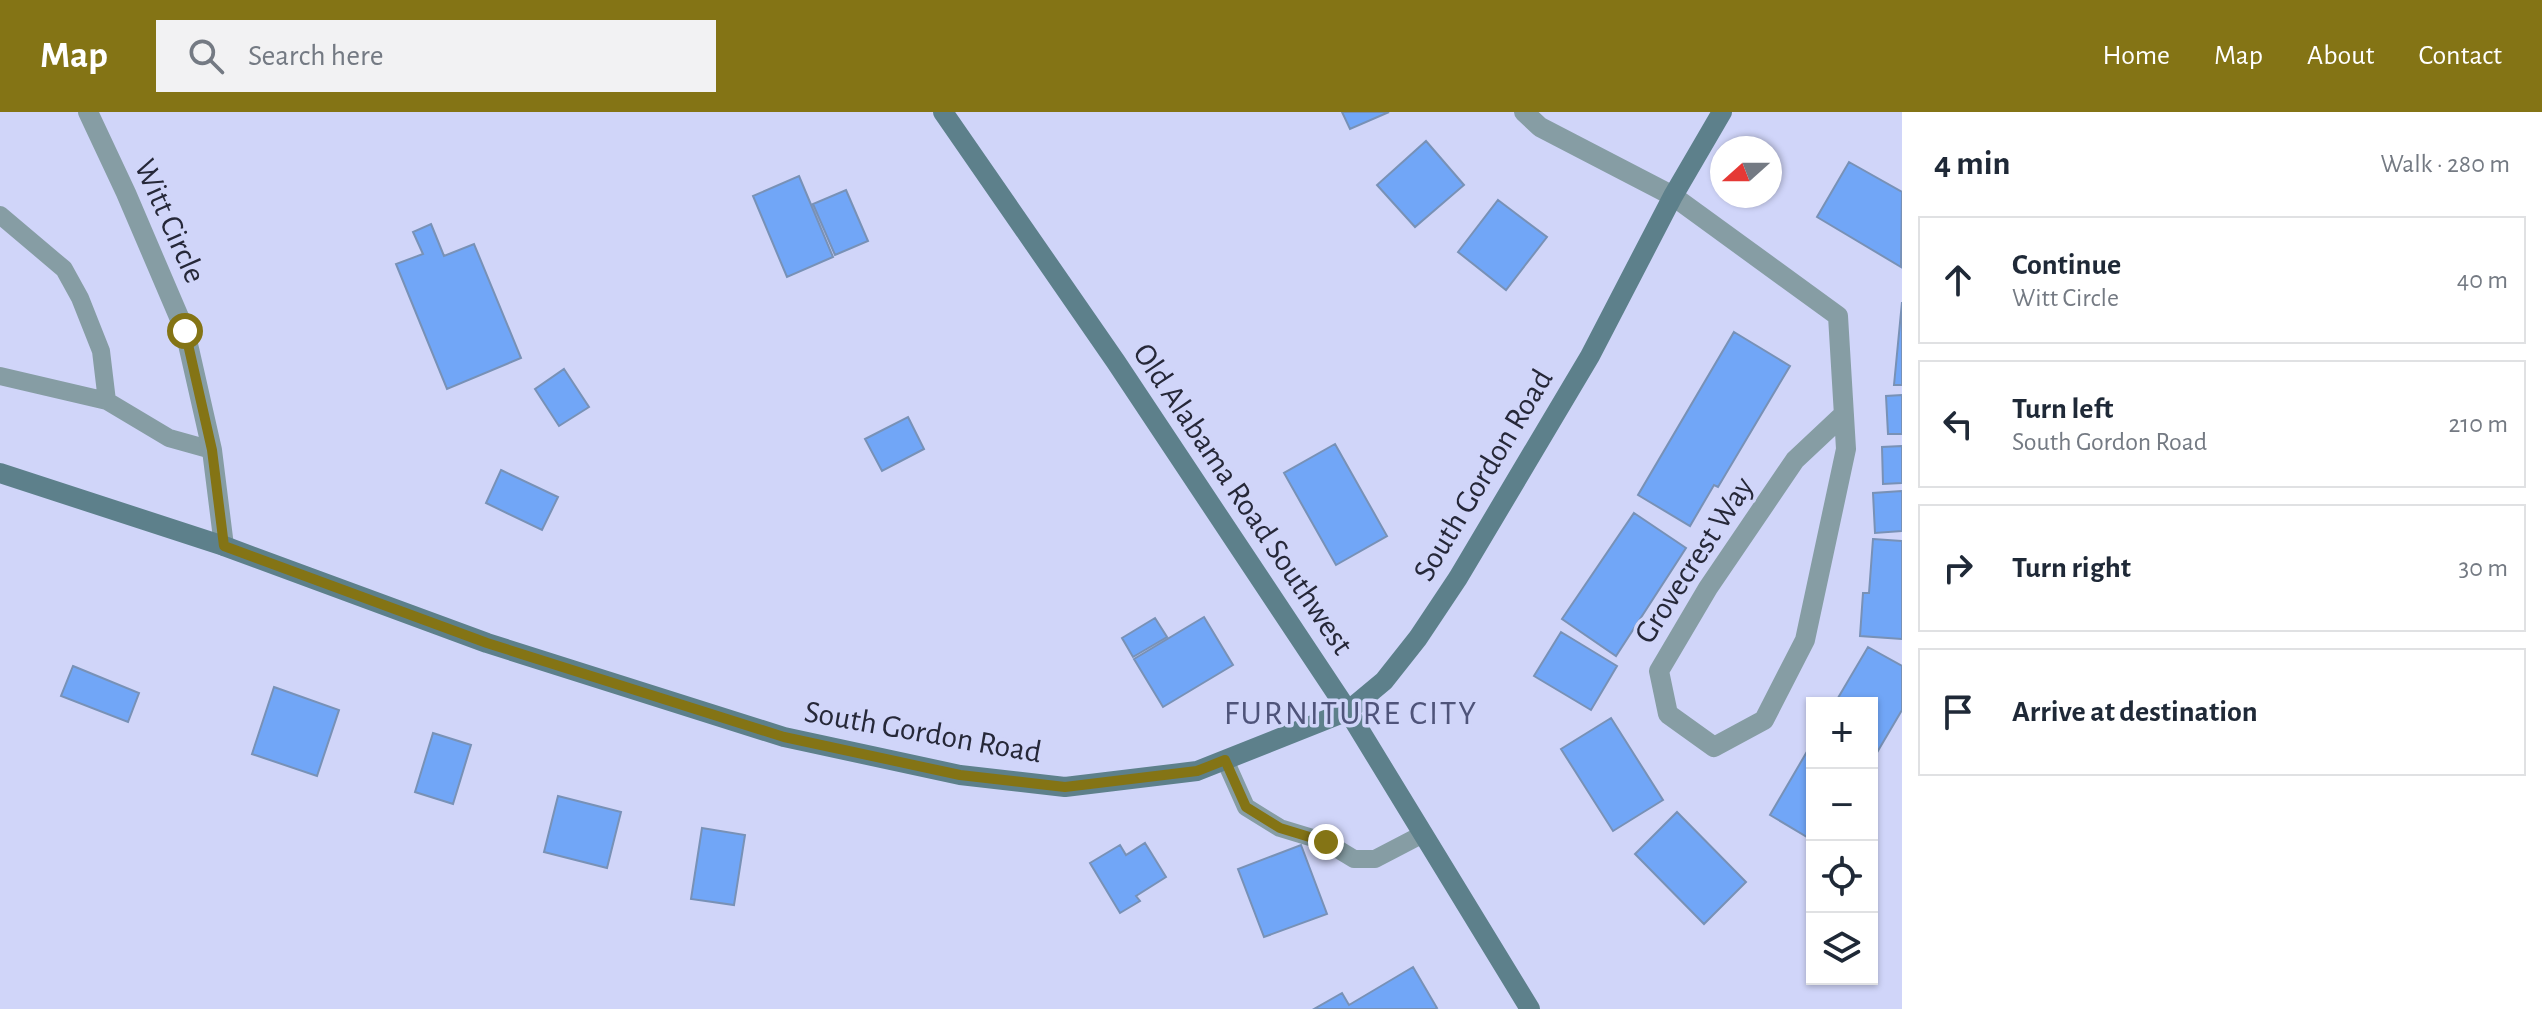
<!DOCTYPE html>
<html lang="en">
<head>
<meta charset="utf-8">
<style>
  :root { --surface:#fff; --page:#f2f2f3; --text:#1f2937; --muted:#747a83; --line:#e0e1e3; --accent:#847415 }
  body { margin:0; font-family:"Alegreya Sans",sans-serif; background:var(--page); color:var(--text) }
  .controls { position:absolute; right:24px; bottom:24px; display:grid; overflow:hidden; border-radius:0px; box-shadow:0 2px 6px #0004 }
  .controls button { width:72px; height:72px; display:grid; place-items:center; padding:0; border:0; border-bottom:2px solid var(--line); background:var(--surface); color:var(--text); font:40px sans-serif }
  .compass { position:absolute; left:1710px; top:24px; width:72px; height:72px; border-radius:50%; background:var(--surface); box-shadow:0 2px 6px #0004; rotate:249deg }
  .stop { position:absolute; width:24px; height:24px; margin:-18px; border:6px solid #847415; border-radius:50%; background:#fff }
  .stop.end { background:#847415; border-color:#fff; box-shadow:0 2px 8px #0008 }
  .list { margin:0; padding:0; list-style:none }
  h2 { display:flex; justify-content:space-between; align-items:center; height:104px; margin:0; padding:0 32px; font-size:34px }
  h2 small { font-size:26px; font-weight:400; color:var(--muted) }
  .list li { display:grid; grid-template-columns:52px 1fr auto; gap:24px; align-items:center; box-sizing:border-box; height:128px; margin:0 16px 16px; padding:0 16px; border:2px solid var(--line); border-radius:0px }
  .list b { display:block; font-size:30px; white-space:nowrap }
  .list p { margin:0; font-size:26px; white-space:nowrap; color:var(--muted) }
  .list em { font-size:26px; font-style:normal; color:var(--muted) }
  .icon { flex:none; width:44px; height:44px; fill:none; stroke:currentColor; stroke-width:2; stroke-linecap:round; stroke-linejoin:round }
  .map { position:relative; flex:none; width:1902px; height:897px; overflow:hidden }
  header { display:flex; align-items:center; gap:48px; box-sizing:border-box; height:112px; padding:0 40px; background:var(--accent); color:#fff }
  header strong { font-size:38px }
  nav { display:flex; gap:44px; margin-inline-start:auto; font-size:28px }
  .search { width:560px; height:72px; background:var(--page); display:flex; align-items:center; gap:20px; box-sizing:border-box; padding:0 28px; border-radius:0px; color:var(--muted); font-size:30px }
  main { display:flex }
  aside { flex:1; background:var(--surface) }
  .map>svg:first-child { display:block }
</style>
</head>
<body>
<header>
<strong>Map</strong>
<div class="search"><svg class="icon" aria-label="search" viewBox="0 0 24 24"><circle cx="10" cy="10" r="6"/><path d="M15 15l6 6"/></svg>Search here</div>
<nav><a>Home</a><a>Map</a><a>About</a><a>Contact</a></nav>
</header>
<main>
<div class="map">
<svg width="1902" height="897" viewBox="0 0 1902 897">
  <rect width="100%" height="100%" fill="#d0d5f9"/>
  <path fill="#71a6f7" stroke="#7891b6" stroke-width="2" d="M1342 0H1389L1350 17Z
    M1426 29 1464 73 1415 115 1377 73Z
    M1849 50 1902 80 1901 155 1817 105Z
    M799 64 833 145 787 165 753 84Z
    M846 78 868 129 835 143 813 92Z
    M1498 88 1547 125 1506 178 1458 140Z
    M431 112 444 144 474 132 521 246 447 277 396 152 423 142 413 120Z
    M1902 190V273H1894Z
    M1734 220 1790 254 1718 375 1714 373 1690 414 1638 383Z
    M564 257 589 295 559 314 535 277Z
    M1902 283V322H1888L1886 284Z
    M908 305 924 337 882 359 865 327Z
    M1335 332 1387 424 1336 453 1284 361Z
    M1902 334V371L1883 372 1882 335Z
    M501 358 558 385 542 418 486 391Z
    M1902 379V419L1875 421 1873 381Z
    M1634 401 1686 436 1616 544 1562 507Z
    M1873 427 1902 429V527L1860 524 1863 481H1869Z
    M1204 505 1233 553 1163 595 1134 547Z
    M1155 506 1167 525 1133 545 1122 526Z
    M1561 520 1617 554 1591 598 1534 564Z
    M1868 535 1902 554V598L1872 649V591H1835Z
    M73 554 139 581 128 610 61 584Z
    M274 575 339 598 317 664 252 642Z
    M1611 606 1663 688 1613 719 1561 637Z
    M433 621 471 633 453 692 415 680Z
    M1812 631V728L1770 703Z
    M558 684 621 700 607 756 544 740Z
    M1677 700 1746 770 1704 812 1635 742Z
    M702 716 745 723 734 793 691 787Z
    M1145 731 1166 765 1136 784 1140 789 1120 801 1090 751 1120 733 1126 743Z
    M1301 733 1327 802 1264 825 1238 757Z
    M1413 855 1437 896 1435 897H1314L1342 881 1349 893Z"/>
  <g fill="none" stroke-linecap="round" stroke-linejoin="round">
    <path stroke="#869da4" stroke-width="18" d="M0 103 64 157 80 186 101 239 107 289
      M0 264 107 289 169 326 212 338
      M1225 648 1246 695 1280 716 1326 730 1354 747H1375L1423 722"/>
    <path stroke="#869da4" stroke-width="20" d="M88 0 126 81 185 219 212 338 224 434
      M1524 0 1540 15 1673 84 1838 204 1846 337 1805 528 1764 608 1714 635 1668 602 1659 559 1708 476 1795 348 1844 302"/>
    <path stroke="#5d808b" stroke-width="20" d="M943 0 1116 250 1348 599 1530 897
      M0 361 224 434 487 531 784 625 960 663 1065 675 1197 659 1348 599 1384 569 1418 526 1458 466 1590 244 1673 84 1722 0"/>
  </g>
  <g fill="none" stroke-linecap="round" stroke-linejoin="round">
    <path stroke="#847415" stroke-width="10" d="M185 219 212 338 224 434 487 531 784 625 960 663 1065 675 1197 659 1225 648 1246 695 1280 716 1326 730"/>
  </g>
  <g text-anchor="middle" dominant-baseline="central" stroke-width="7" stroke-linejoin="round" paint-order="stroke">
    <g font-size="32" fill="#262839" stroke="#d0d5f9">
      <text transform="translate(170 109) rotate(66)">Witt Circle</text>
      <text transform="translate(1483 363) rotate(-59)">South Gordon Road</text>
      <text transform="translate(1243 387) rotate(56)">Old Alabama Road Southwest</text>
      <text transform="translate(1694 448) rotate(-57)">Grovecrest Way</text>
      <text transform="translate(923 620) rotate(10)">South Gordon Road</text>
    </g>
    <g font-size="34" letter-spacing="2" fill="#4f547a" stroke="#d0d5f9">
      <text x="1351" y="602">FURNITURE CITY</text>
    </g>
  </g>
</svg>
<div class="controls">
<button>+</button>
<button>−</button>
<button><svg class="icon" aria-label="locate" viewBox="0 0 24 24"><circle cx="12" cy="12" r="6"/><path d="M12 2v4M12 18v4M2 12h4M18 12h4"/></svg></button>
<button><svg class="icon" aria-label="layers" viewBox="0 0 24 24"><path d="M12 4l9 5-9 5-9-5zM3 14l9 5 9-5"/></svg></button>
</div>
<svg class="compass" viewBox="-18 -18 36 36"><path d="M0-13l5 13h-10z" fill="#e53935"/><path d="M0 13l5-13h-10z" fill="#747a83"/></svg>
<div class="stop" style="left:185px;top:219px"></div>
<div class="stop end" style="left:1326px;top:730px"></div>
</div>
<aside>
<h2>4 min<small>Walk · 280 m</small></h2>
<ul class="list">
<li><svg class="icon" aria-label="ahead" viewBox="0 0 24 24"><path d="M12 20V5M6 11l6-6 6 6"/></svg><div><b>Continue</b><p>Witt Circle</p></div><em>40 m</em></li>
<li><svg class="icon" aria-label="left" viewBox="0 0 24 24"><path d="M17 20v-9H6M10 6l-5 5 5 5"/></svg><div><b>Turn left</b><p>South Gordon Road</p></div><em>210 m</em></li>
<li><svg class="icon" aria-label="right" viewBox="0 0 24 24"><path d="M7 20v-9h11M14 6l5 5-5 5"/></svg><div><b>Turn right</b></div><em>30 m</em></li>
<li><svg class="icon" aria-label="arrive" viewBox="0 0 24 24"><path d="M6 21V4h12l-3 4 3 4H6"/></svg><div><b>Arrive at destination</b></div></li>
</ul>
</aside>
</main>
</body>
</html>
